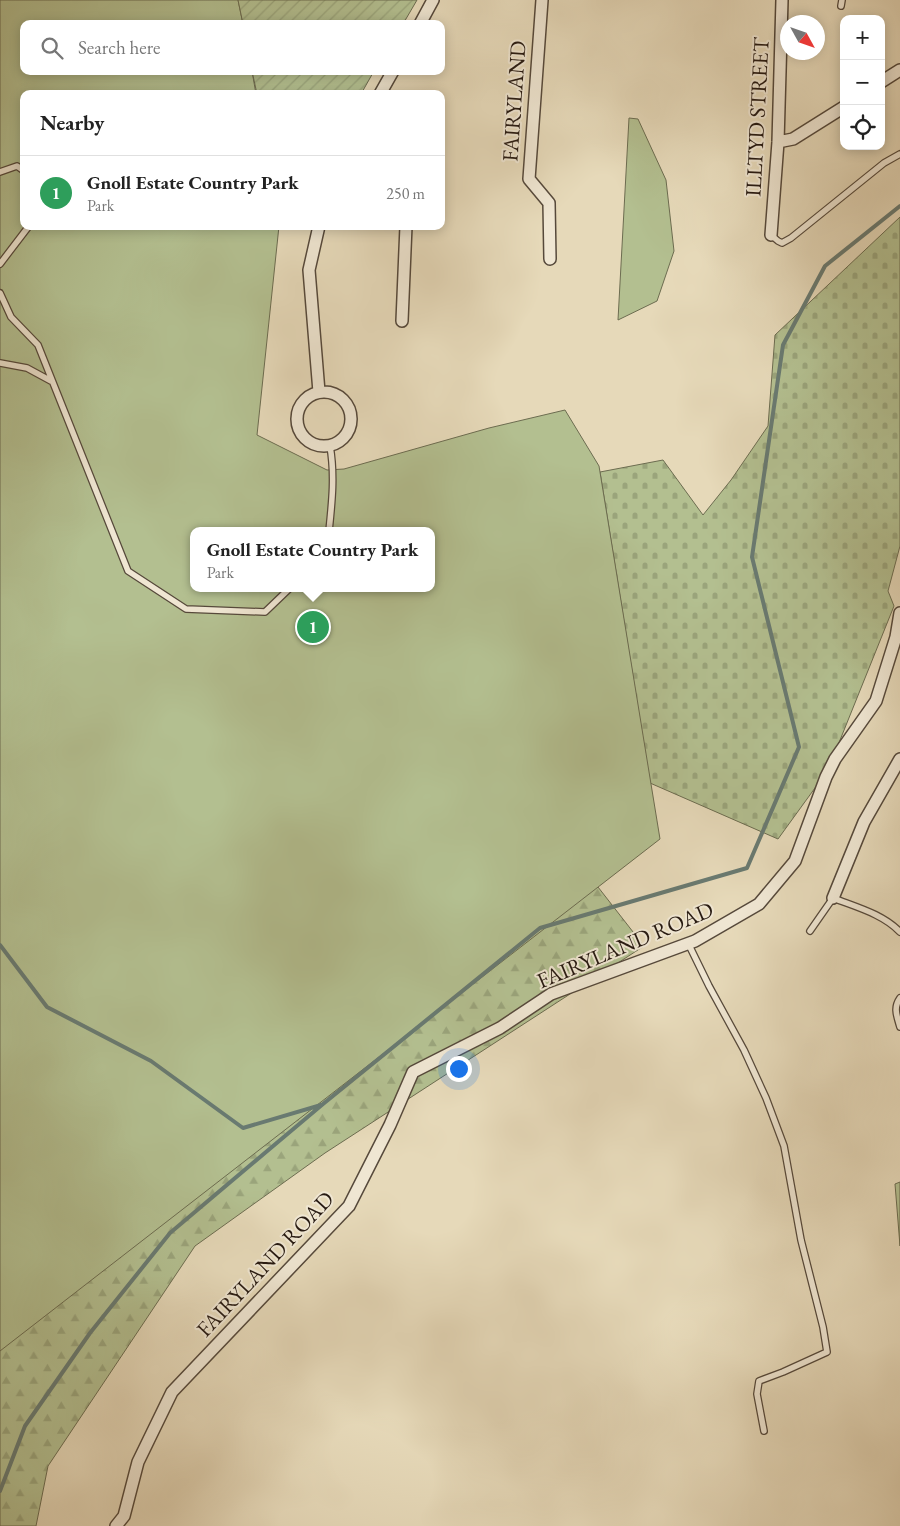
<!DOCTYPE html>
<html lang="en">
<head>
<meta charset="utf-8">
<style>
  :root { --surface:#fff; --page:#f2f2f2; --text:#222; --muted:#767676; --line:#e0e0e0; --accent:#8f2418 }
  body { margin:0; font-family:"EB Garamond",serif; background:var(--page); color:var(--text) }
  .controls { position:absolute; right:15px; top:15px; display:grid; overflow:hidden; border-radius:10px; box-shadow:0 2px 12px #0003 }
  .controls button { width:45px; height:45px; display:grid; place-items:center; padding:0; border:0; border-bottom:1px solid var(--line); background:var(--surface); color:var(--text); font:25px sans-serif }
  .compass { position:absolute; left:780px; top:15px; width:45px; height:45px; border-radius:50%; background:var(--surface); box-shadow:0 2px 12px #0003; rotate:130deg }
  .you { position:absolute; left:458px; top:1068px; width:18px; height:18px; margin:-12px; border:4px solid #fff; border-radius:50%; background:#1a73e8; box-shadow:0 0 0 8px #1a73e833 }
  .badge { display:grid; place-items:center; width:32px; height:32px; border-radius:50%; background:var(--accent); color:#fff; font-size:16px; font-weight:700 }
  .pin { position:absolute; translate:-50% -50%; border:2px solid #fff; box-shadow:0 1px 5px #0006 }
  .popup { position:absolute; left:190px; top:527px; width:245px; height:65px; box-sizing:border-box; display:grid; place-content:center; border-radius:10px; background:var(--surface); filter:drop-shadow(0 1px 4px #0005); font-size:16px; white-space:nowrap; color:var(--muted) }
  .popup b { font-size:19px; color:var(--text) }
  .popup::after { content:''; position:absolute; left:50%; top:100%; margin-left:-10px; border:10px solid transparent; border-top-color:var(--surface) }
  .list { margin:0; padding:0; list-style:none }
  h2 { display:flex; justify-content:space-between; align-items:center; height:65px; margin:0; padding:0 20px; font-size:21px }
  h2 small { font-size:16px; font-weight:400; color:var(--muted) }
  .list li { display:grid; grid-template-columns:32px 1fr auto; gap:15px; align-items:center; box-sizing:border-box; height:75px; padding:0 20px; border-top:1px solid var(--line) }
  .list b { display:block; font-size:19px; white-space:nowrap }
  .list p { margin:0; font-size:16px; white-space:nowrap; color:var(--muted) }
  .list em { font-size:16px; font-style:normal; color:var(--muted) }
  .icon { flex:none; width:28px; height:28px; fill:none; stroke:currentColor; stroke-width:2; stroke-linecap:round; stroke-linejoin:round }
  .map { position:relative; flex:none; width:900px; height:1526px; overflow:hidden }
  .search { position:absolute; background:var(--surface); box-shadow:0 2px 12px #0003; left:20px; top:20px; width:425px; height:55px; display:flex; align-items:center; gap:12px; box-sizing:border-box; padding:0 18px; border-radius:10px; color:var(--muted); font-size:19px }
  .panel { position:absolute; background:var(--surface); box-shadow:0 2px 12px #0003; left:20px; top:90px; width:425px; height:140px; border-radius:10px }
  .map>svg:first-child { display:block }
</style>
</head>
<body>
<div class="map">
<svg width="900" height="1526" viewBox="0 0 900 1526">
  <defs>
    <pattern id="forest-firs" width="22" height="20" patternUnits="userSpaceOnUse" patternTransform="scale(1.25)"><rect width="22" height="20" fill="#b3bf90"/><path d="M5 1l3.5 6h-7zM16 11l3.5 6h-7z" fill="#9aa47b"/></pattern>
    <pattern id="cemetery-stones" width="16" height="16" patternUnits="userSpaceOnUse" patternTransform="scale(1.25)"><rect width="16" height="16" fill="#b3bf90"/><path d="M2 7V4a2 2 0 0 1 4 0v3zM10 15v-3a2 2 0 0 1 4 0v3z" fill="#9aa47b"/></pattern>
    <pattern id="garden-furrows" width="10" height="10" patternUnits="userSpaceOnUse" patternTransform="scale(1.25)"><rect width="10" height="10" fill="#b3bf90"/><path d="M-1 1l2-2M0 10L10 0M9 11l2-2" fill="none" stroke="#9aa47b"/></pattern>
  </defs>
  <rect width="100%" height="100%" fill="#e6d9b9"/>
  <filter id="stains"><feTurbulence type="fractalNoise" baseFrequency=".004" numOctaves="4"/><feColorMatrix values="0 0 0 0 .2 0 0 0 0 .09 0 0 0 0 .02 0 0 0 .5 -.17"/></filter>
  <radialGradient id="worn" r=".72"><stop offset=".6" stop-color="#630" stop-opacity="0"/><stop offset="1" stop-color="#630" stop-opacity=".3"/></radialGradient>
  <path fill="url(#forest-firs)" stroke="#6c6c50" d="M598 887 644 946 325 1153 195 1246 48 1466 36 1526H0V904L463 939Z"/>
  <path fill="url(#cemetery-stones)" stroke="#6c6c50" d="M900 217V546L888 591 894 606 828 770 778 839 650 783 600 472 663 460 703 515 731 480 768 426 775 335Z"/>
  <path fill="#b3bf90" stroke="#6c6c50" fill-rule="evenodd" d="M0 0H238L243 24H24V71H252L256 94H24V226H279L257 435 327 470 344 469 489 428 565 410 599 466 660 839 0 1351ZM194 531H432V588H194Z
    M629 118 638 119 666 180 674 251 657 301 618 320Z
    M900 1182V1246L895 1184Z"/>
  <path fill="url(#garden-furrows)" stroke="#6c6c50" d="M238 0H417L403 24H243Z
    M252 71H374L361 94H257Z"/>
  <g fill="none" stroke-linecap="round" stroke-linejoin="round">
    <path stroke="#697a71" stroke-width="4" d="M0 945 47 1007 151 1061 243 1128 321 1105
      M0 1491 25 1426 90 1333 170 1233 323 1104 540 928 747 868 799 747 752 557 783 345 825 266 900 206"/>
    <defs>
      <path id="service" d="M841 6 842 0
        M0 172 17 166 24 171
        M771 235 778 241 782 243 791 238 884 163 900 154
        M0 264 29 226
        M0 293 11 317 38 345 128 571 186 609 265 612 290 588
        M0 363 27 368 51 381
        M329 531C332 502 335 475 330 446
        M810 931 833 898C856 907 883 914 900 932
        M688 943 709 986 744 1050 766 1098 784 1146 801 1240 823 1327 827 1352 783 1372 759 1381 757 1394 764 1431
        M900 998C893 1008 897 1016 900 1027"/>
      <path id="minor" d="M542 0 529 179 549 203 550 259
        M420 24 433 0
        M881 82 900 70
        M380 94 393 71
        M778 142 793 139 844 107
        M771 235 778 142 782 0
        M402 321 406 226
        M297 419a27 27 0 1 1 54 0a27 27 0 1 1-54 0Z
        M319 392 309 270 319 226
        M833 898 864 822 900 759
        M116 1526 124 1516 138 1462 172 1392 349 1206 390 1125 413 1072 500 1028 551 994 695 941 759 904 795 861 826 777 835 759 876 701 896 637 900 613"/>
    </defs>
    <use href="#service" stroke="#56493b" stroke-width="8"/>
    <use href="#minor" stroke="#56493b" stroke-width="14"/>
    <use href="#service" stroke="#efe6d2" stroke-width="5.5"/>
    <use href="#minor" stroke="#efe6d2" stroke-width="11"/>
  </g>
  <g text-anchor="middle" dominant-baseline="central" stroke-width="4" stroke-linejoin="round" paint-order="stroke">
    <g font-size="22" fill="#261911" stroke="#efe6d2">
      <text transform="translate(514 101) rotate(-86)">FAIRYLAND</text>
      <text transform="translate(757 117) rotate(-87)">ILLTYD STREET</text>
      <text transform="translate(625 945) rotate(-23)">FAIRYLAND ROAD</text>
      <text transform="translate(265 1264) rotate(-47)">FAIRYLAND ROAD</text>
    </g>
  </g>
  <rect width="100%" height="100%" filter="url(#stains)"/>
  <rect width="100%" height="100%" fill="url(#worn)"/>
</svg>
<div class="controls">
<button>+</button>
<button>−</button>
<button><svg class="icon" aria-label="locate" viewBox="0 0 24 24"><circle cx="12" cy="12" r="6"/><path d="M12 2v4M12 18v4M2 12h4M18 12h4"/></svg></button>
</div>
<svg class="compass" viewBox="-18 -18 36 36"><path d="M0-13l5 13h-10z" fill="#e53935"/><path d="M0 13l5-13h-10z" fill="#767676"/></svg>
<div class="you"></div>
<div class="pin badge" style="left:313px;top:627px;background:#2e9e5b">1</div>
<div class="popup"><b>Gnoll Estate Country Park</b>Park</div>
<div class="search"><svg class="icon" aria-label="search" viewBox="0 0 24 24"><circle cx="10" cy="10" r="6"/><path d="M15 15l6 6"/></svg>Search here</div>
<section class="panel">
<h2>Nearby<small></small></h2>
<ul class="list">
<li><span class="badge" style="background:#2e9e5b">1</span><div><b>Gnoll Estate Country Park</b><p>Park</p></div><em>250 m</em></li>
</ul>
</section>
</div>
</body>
</html>
